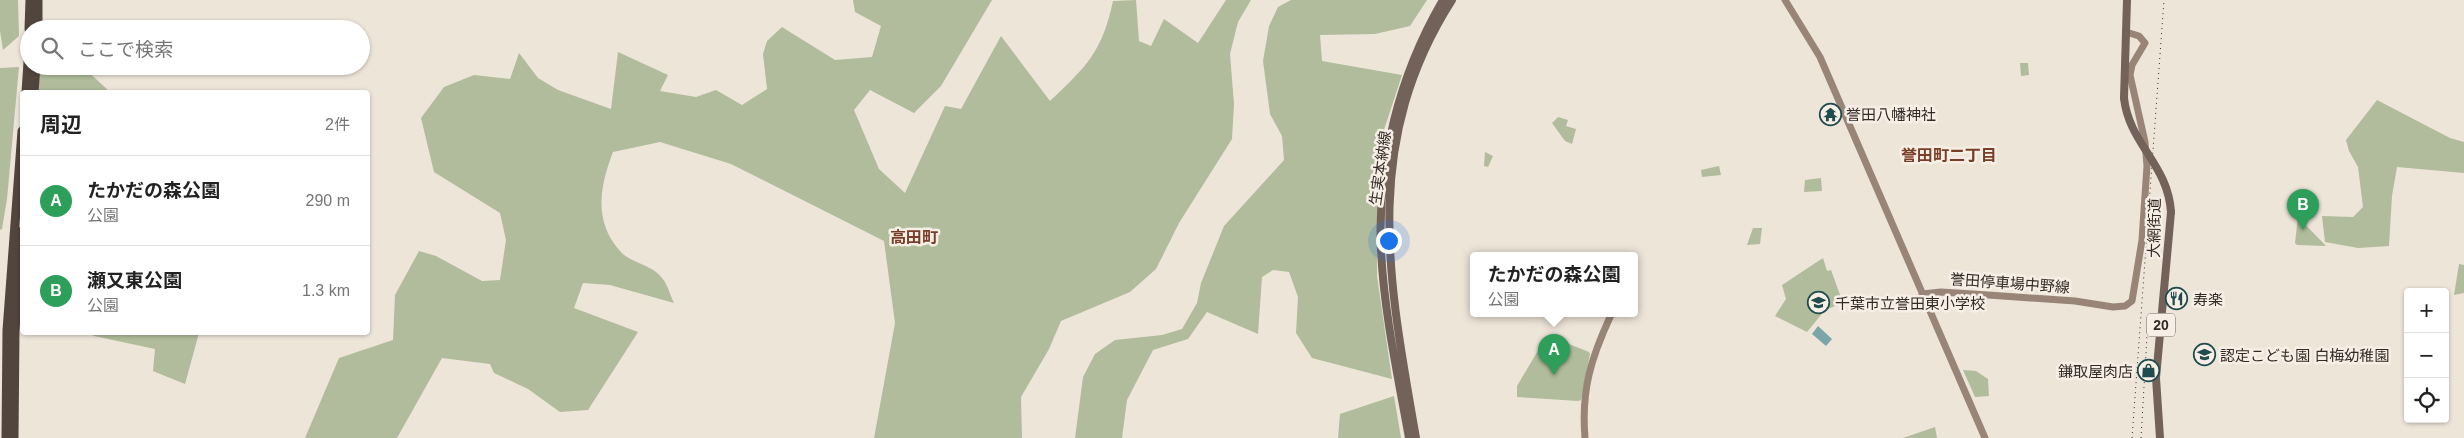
<!DOCTYPE html>
<html lang="ja">
<head>
<meta charset="utf-8">
<style>
  :root { --surface:#fff; --page:#f2f2f2; --text:#222; --muted:#767676; --line:#e0e0e0; --accent:#204b4f }
  body { margin:0; font-family:Helvetica,"Noto Sans JP",sans-serif; background:var(--page); color:var(--text) }
  .controls { position:absolute; right:15px; bottom:15px; display:grid; overflow:hidden; border-radius:5px; box-shadow:0 1px 4px #0004 }
  .controls button { width:45px; height:45px; display:grid; place-items:center; padding:0; border:0; border-bottom:1px solid var(--line); background:var(--surface); color:var(--text); font:25px sans-serif }
  .you { position:absolute; left:1388px; top:240px; width:18px; height:18px; margin:-12px; border:4px solid #fff; border-radius:50%; background:#1a73e8; box-shadow:0 0 0 8px #1a73e833 }
  .badge { display:grid; place-items:center; width:32px; height:32px; border-radius:50%; background:var(--accent); color:#fff; font-size:16px; font-weight:700 }
  .pin { position:absolute; translate:-50% -41px; filter:drop-shadow(0 1px 2px #0008) }
  .pin::after { content:''; position:absolute; top:26px; width:18px; height:15px; background:inherit; clip-path:polygon(0 0,100% 0,50% 100%) }
  .popup { position:absolute; left:1470px; top:252px; width:168px; height:65px; box-sizing:border-box; display:grid; place-content:center; border-radius:5px; background:var(--surface); filter:drop-shadow(0 1px 4px #0005); font-size:16px; white-space:nowrap; color:var(--muted) }
  .popup b { font-size:19px; color:var(--text) }
  .popup::after { content:''; position:absolute; left:50%; top:100%; margin-left:-10px; border:10px solid transparent; border-top-color:var(--surface) }
  .list { margin:0; padding:0; list-style:none }
  h2 { display:flex; justify-content:space-between; align-items:center; height:65px; margin:0; padding:0 20px; font-size:21px }
  h2 small { font-size:16px; font-weight:400; color:var(--muted) }
  .list li { display:grid; grid-template-columns:32px 1fr auto; gap:15px; align-items:center; box-sizing:border-box; height:90px; padding:0 20px; border-top:1px solid var(--line) }
  .list b { display:block; font-size:19px; white-space:nowrap }
  .list p { margin:0; font-size:16px; white-space:nowrap; color:var(--muted) }
  .list em { font-size:16px; font-style:normal; color:var(--muted) }
  .icon { flex:none; width:28px; height:28px; fill:none; stroke:currentColor; stroke-width:2; stroke-linecap:round; stroke-linejoin:round }
  .map { position:relative; flex:none; width:2464px; height:438px; overflow:hidden }
  .search { position:absolute; background:var(--surface); box-shadow:0 1px 4px #0004; left:20px; top:20px; width:350px; height:55px; display:flex; align-items:center; gap:12px; box-sizing:border-box; padding:0 18px; border-radius:28px; color:var(--muted); font-size:19px }
  .panel { position:absolute; background:var(--surface); box-shadow:0 1px 4px #0004; left:20px; top:90px; width:350px; height:245px; border-radius:5px }
  .map>svg:first-child { display:block }
</style>
</head>
<body>
<div class="map">
<svg width="2464" height="438" viewBox="0 0 2464 438">
  <rect width="100%" height="100%" fill="#eee5d9"/>
  <path fill="#b0bc9b" d="M0 0H18L19 36 3 50 0 31Z
    M853 0H992L941 86 914 113 870 90 854 110 879 169 905 193 945 106 961 109 1001 36 1050 101C1087 66 1102 52 1113 1L1136 0 1139 41 1151 46 1164 19 1198 43 1226 0H1251L1238 22 1230 54 1234 104 1232 139 1179 223 1156 269 1130 292 1061 321 1049 349 1021 397 1022 438H874L895 323 884 241 731 164 660 142 613 152C600 186 593 221 620 251 630 263 653 265 662 278 668 285 670 295 674 303L610 285 583 283 574 308 638 332 588 410 560 412 528 389 494 373 490 364 442 358 397 438H305L339 358 393 340 395 295 419 251 436 256 482 281 500 280 506 240 500 213 434 172 421 118 444 87 474 75 510 79 519 53 538 78 558 90 611 109 618 52 668 75 660 91 696 97 716 90 742 105 767 89 763 54 767 41 782 27 835 60 872 57 881 26 855 12Z
    M1291 0H1427L1410 26 1375 34 1320 35 1322 61 1402 75 1383 133 1377 203V276L1392 379 1312 358 1296 333 1298 297 1289 272 1273 270 1262 277 1258 334 1207 312 1188 339 1153 350 1127 400 1122 438H1075L1083 377 1095 354 1115 340 1162 335 1182 329 1197 303 1201 283 1224 226 1284 160 1282 136 1270 114 1263 61 1269 26 1278 7Z
    M2020 63H2028L2029 75 2021 76Z
    M40 66H82L110 92H38Z
    M19 67 7 199 2 229 0 230V68Z
    M2377 100 2450 138 2464 142V173L2397 167 2392 196 2389 246 2358 248 2325 242 2322 216 2353 217 2363 207 2358 167 2349 151 2346 140Z
    M1558 117 1568 120 1566 126 1576 129 1572 144 1565 141 1552 123Z
    M1485 152 1493 156 1488 167 1484 166Z
    M1719 166 1721 175 1702 177 1701 170Z
    M1821 178 1822 191 1804 192 1805 180Z
    M2298 217 2326 246 2297 245 2295 243Z
    M1753 228H1762L1760 244 1747 245Z
    M1823 258 1827 271 1831 270 1843 303 1825 310 1807 332 1775 316 1786 299 1782 285Z
    M2459 264 2464 265V293L2454 295Z
    M90 333H199L185 384 153 371 155 349 94 336Z
    M1549 336 1589 352 1590 354 1581 400 1578 401 1517 397V386L1546 337Z
    M1963 370 1976 371 1988 379 1989 396 1975 397Z
    M1394 396 1401 438H1338L1340 414Z
    M1935 427 1937 438H1903Z"/>
  <path fill="#7ba5a8" d="M1818 326 1832 339 1826 346 1812 334Z"/>
  <g fill="none" stroke-linecap="round" stroke-linejoin="round">
    <path stroke="#988578" stroke-width="7" d="M1785 0 1820 57 1985 438
      M1922 294 1941 292 1988 295 2075 301 2113 307 2125 306 2132 301 2142 240 2147 166 2145 142 2130 75 2132 65 2145 43 2139 36 2126 32
      M1585 438C1581 390 1591 358 1611 315"/>
    <path stroke="#736259" stroke-width="8" d="M2124 98 2127 0
      M1409 438C1398 376 1384 313 1381 250 1377 163 1399 75 1443 0
      M1416 438C1389 282 1360 144 1452 0
      M2160 438 2156 378 2171 212"/>
    <path stroke="#52453e" stroke-width="9" d="M29 29 30 0
      M38 29V0
      M26 92 29 47
      M34 92 36 66
      M6 438 7 330 22 131
      M14 438 15 331 22 231"/>
    <path stroke="#322a26" stroke-width="1" stroke-dasharray="1 4" stroke-linecap="butt" d="M2132 438 2164 0
      M2141 438 2148 319"/>
    <path stroke="#736259" stroke-width="8" d="M2124 98C2129 144 2168 164 2171 212"/>
  </g>
  <defs>
    <symbol id="temple-ring" viewBox="-11 -11 22 22"><circle r="9.5" fill="#f7efe5" stroke="#204b4f" stroke-width="1.5"/><path d="M0-6L5-2H3V0L6.5 2.5H4V6H1.5V3h-3V6H-4V2.5H-6.5L-3 0V-2H-5Z" fill="#204b4f"/></symbol>
    <symbol id="restaurant-ring" viewBox="-11 -11 22 22"><circle r="9.5" fill="#f7efe5" stroke="#204b4f" stroke-width="1.5"/><path d="M-5-6h1v4h1v-4h1v4h1v-4h1v5L-1.5 .5V6h-2V.5L-5-1ZM5-6V6H3V1.5H1.5Q1.5-4 5-6Z" fill="#204b4f"/></symbol>
    <symbol id="school-ring" viewBox="-11 -11 22 22"><circle r="9.5" fill="#f7efe5" stroke="#204b4f" stroke-width="1.5"/><path d="M0-5L7-2L0 1L-7-2ZM-4 1L0 2.5L4 1V4Q0 6-4 4Z" fill="#204b4f"/></symbol>
    <symbol id="shop-ring" viewBox="-11 -11 22 22"><circle r="9.5" fill="#f7efe5" stroke="#204b4f" stroke-width="1.5"/><path d="M-5-2.5h2.3a2.7 3.5 0 0 1 5.4 0H5L5.5 6h-11ZM-1.5-2.5h3a1.5 2.3 0 0 0-3 0Z" fill="#204b4f"/></symbol>
  </defs>
  <g fill-rule="evenodd">
    <use href="#temple-ring" x="1818" y="102" width="25" height="25"/>
    <use href="#restaurant-ring" x="2164" y="286" width="25" height="25"/>
    <use href="#school-ring" x="1806" y="290" width="25" height="25"/>
    <use href="#school-ring" x="2192" y="342" width="25" height="25"/>
    <use href="#shop-ring" x="2136" y="358" width="25" height="25"/>
  </g>
  <g text-anchor="middle" dominant-baseline="central" stroke-width="5" stroke-linejoin="round" paint-order="stroke">
    <rect fill="#f7efe5" stroke="#6d655f" stroke-width="1" x="2147" y="313.5" width="28" height="23" rx="4"/>
    <g font-size="14" font-weight="bold" fill="#322a26">
      <text x="2161" y="325">20</text>
    </g>
    <g font-size="15" fill="#322a26" stroke="#f7efe5" text-anchor="start">
      <text x="1846" y="114">誉田八幡神社</text>
      <text x="2193" y="299">寿楽</text>
      <text x="1835" y="303">千葉市立誉田東小学校</text>
      <text x="2220" y="355">認定こども園 白梅幼稚園</text>
      <text x="2133" y="371" text-anchor="end">鎌取屋肉店</text>
    </g>
    <g font-size="15" fill="#322a26" stroke="#f7efe5">
      <text transform="translate(1380 168) rotate(-82)">生実本納線</text>
      <text transform="translate(2154 228) rotate(-89)">大網街道</text>
      <text transform="translate(2010 283) rotate(4)">誉田停車場中野線</text>
    </g>
    <g font-size="16" font-weight="bold" fill="#793d28" stroke="#f7efe5">
      <text x="1949" y="155">誉田町二丁目</text>
      <text x="914" y="237">高田町</text>
    </g>
  </g>
</svg>
<div class="controls">
<button>+</button>
<button>−</button>
<button><svg class="icon" aria-label="locate" viewBox="0 0 24 24"><circle cx="12" cy="12" r="6"/><path d="M12 2v4M12 18v4M2 12h4M18 12h4"/></svg></button>
</div>
<div class="you"></div>
<div class="pin badge" style="left:1554px;top:375px;background:#2e9e5b">A</div>
<div class="popup"><b>たかだの森公園</b>公園</div>
<div class="pin badge" style="left:2303px;top:230px;background:#2e9e5b">B</div>
<div class="search"><svg class="icon" aria-label="search" viewBox="0 0 24 24"><circle cx="10" cy="10" r="6"/><path d="M15 15l6 6"/></svg>ここで検索</div>
<section class="panel">
<h2>周辺<small>2件</small></h2>
<ul class="list">
<li><span class="badge" style="background:#2e9e5b">A</span><div><b>たかだの森公園</b><p>公園</p></div><em>290 m</em></li>
<li><span class="badge" style="background:#2e9e5b">B</span><div><b>瀬又東公園</b><p>公園</p></div><em>1.3 km</em></li>
</ul>
</section>
</div>
</body>
</html>
